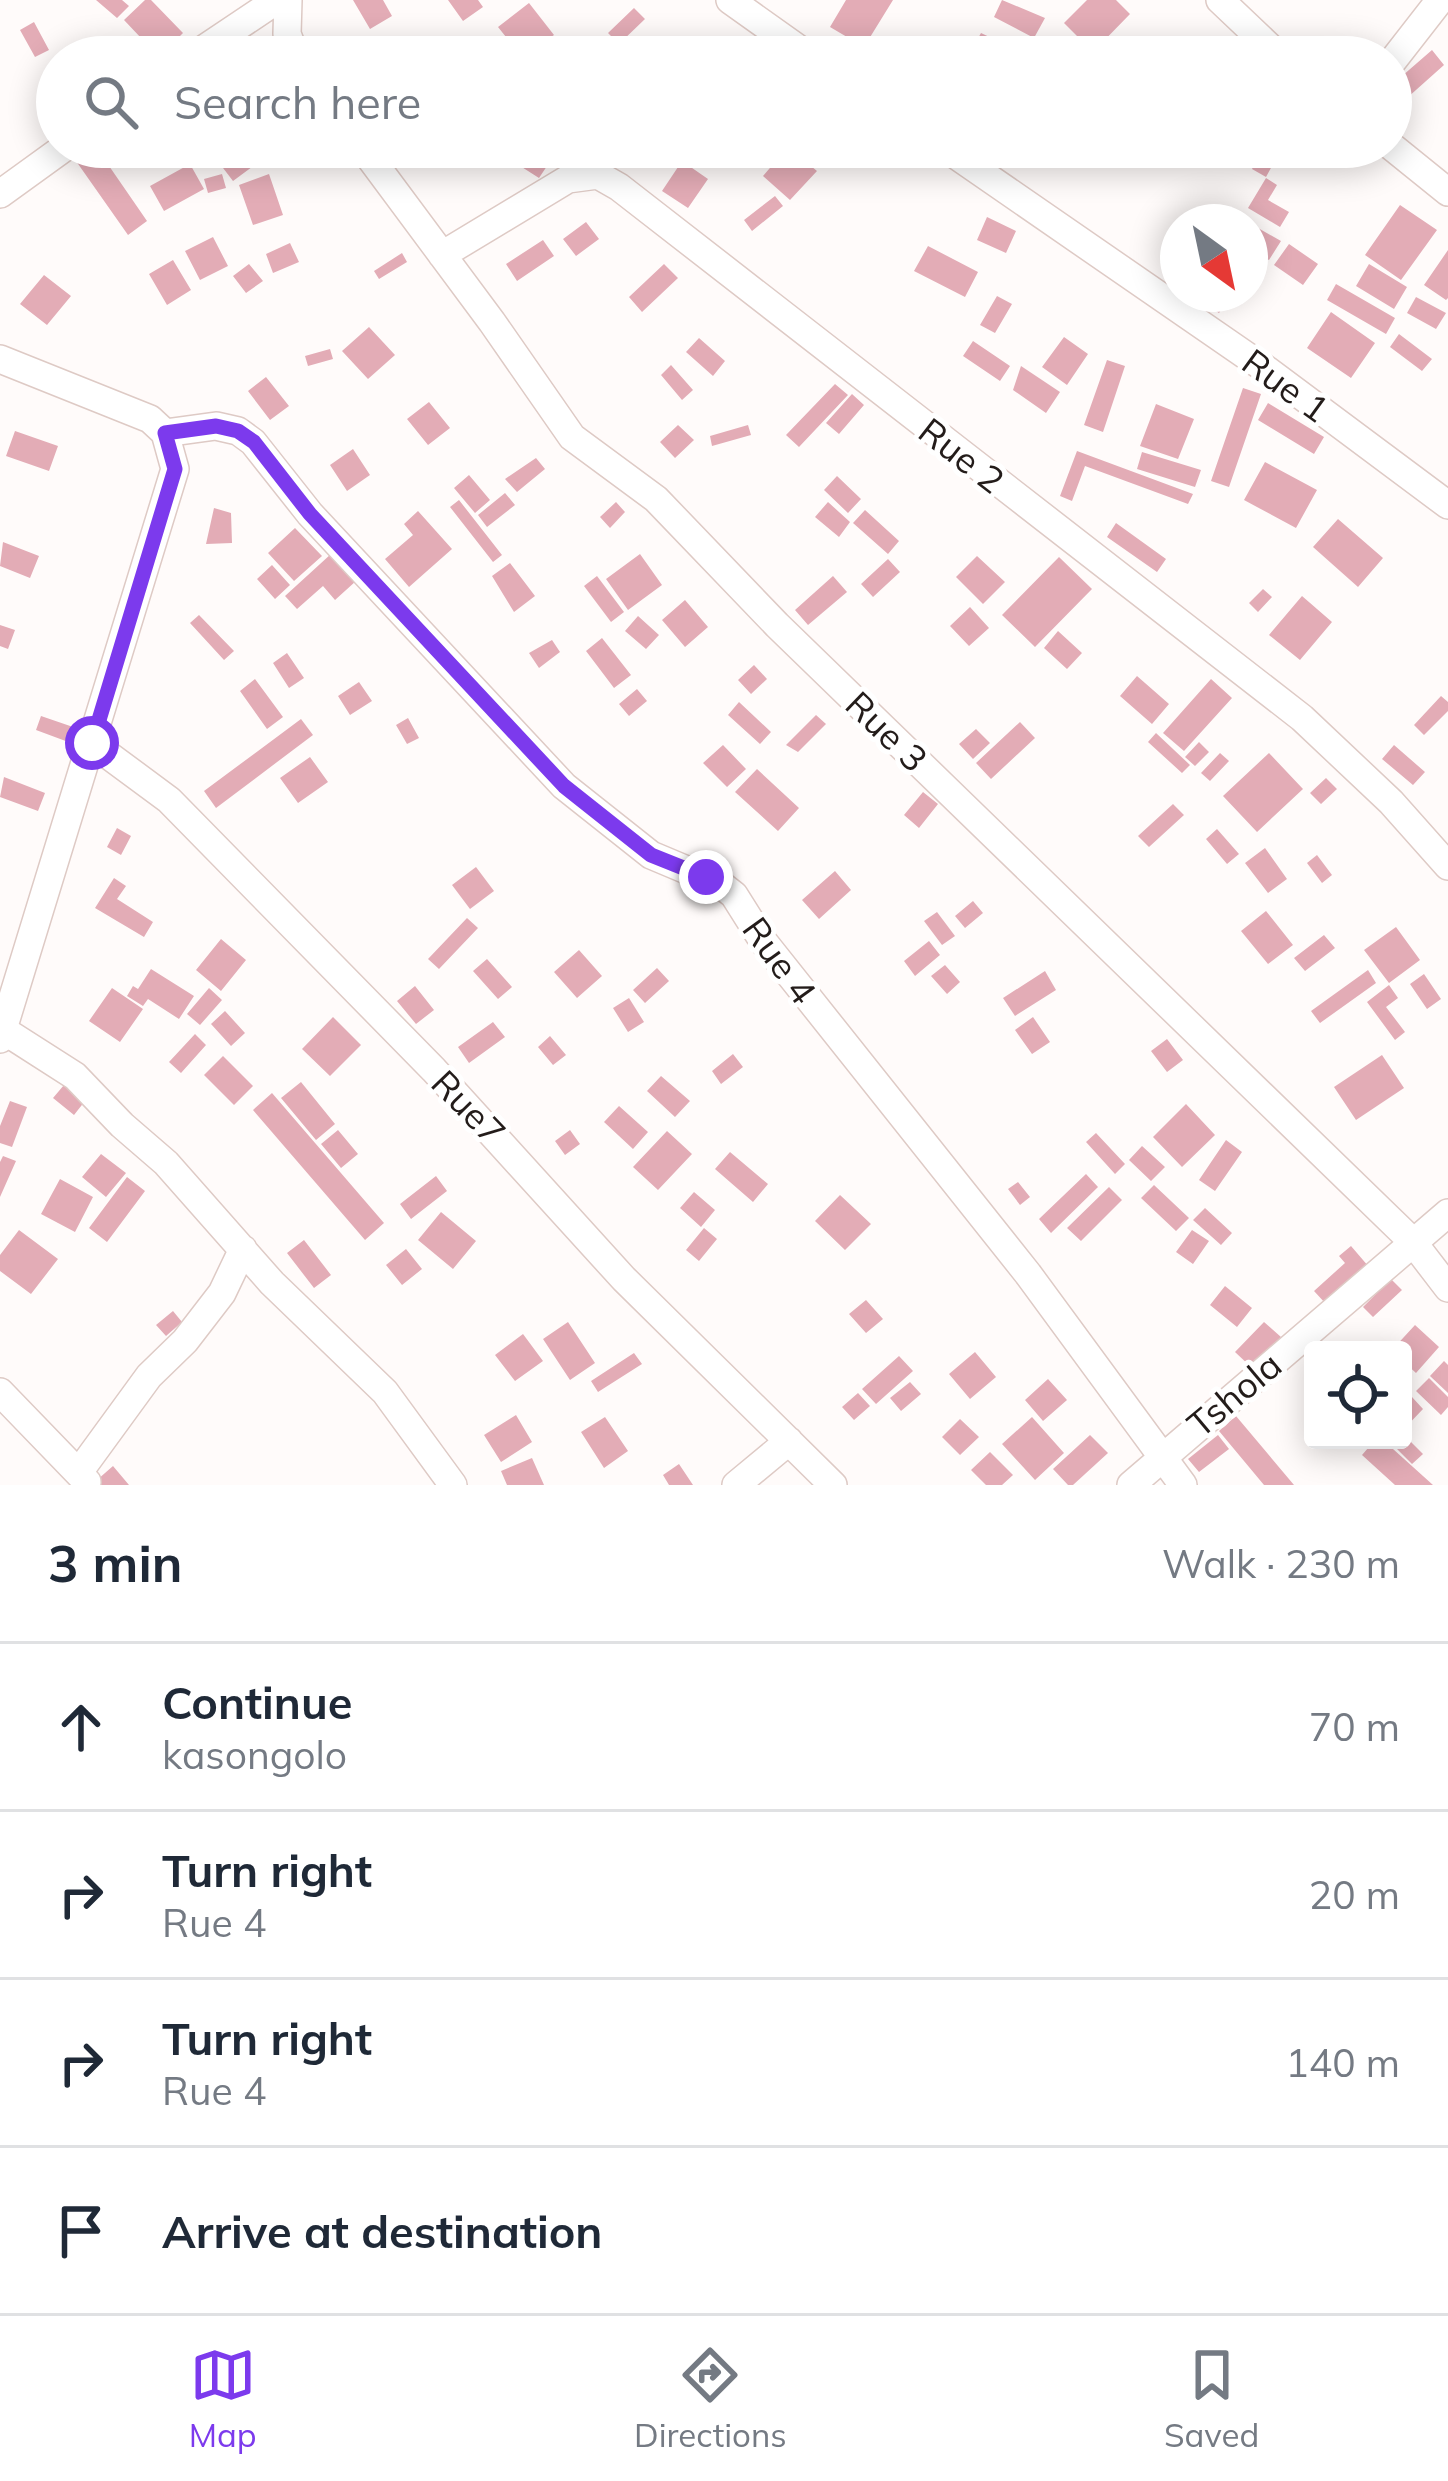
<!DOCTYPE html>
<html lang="en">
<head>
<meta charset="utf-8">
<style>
  :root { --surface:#fff; --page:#f6f6f7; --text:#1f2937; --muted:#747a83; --line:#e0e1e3; --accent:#7c3aed }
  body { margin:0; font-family:Mulish,sans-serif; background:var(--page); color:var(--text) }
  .controls { position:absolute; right:36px; bottom:36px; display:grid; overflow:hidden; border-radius:12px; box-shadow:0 6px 30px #0003 }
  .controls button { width:108px; height:108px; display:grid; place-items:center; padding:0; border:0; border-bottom:3px solid var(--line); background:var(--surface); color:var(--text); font:60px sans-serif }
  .compass { position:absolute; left:1160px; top:204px; width:108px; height:108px; border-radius:50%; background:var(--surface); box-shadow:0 6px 30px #0003; rotate:147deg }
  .stop { position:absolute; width:36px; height:36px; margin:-27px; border:9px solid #7c3aed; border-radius:50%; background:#fff }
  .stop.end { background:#7c3aed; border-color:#fff; box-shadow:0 3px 12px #0008 }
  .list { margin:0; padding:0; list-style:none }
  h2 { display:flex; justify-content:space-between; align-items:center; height:156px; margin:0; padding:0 48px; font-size:51px }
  h2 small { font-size:39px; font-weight:400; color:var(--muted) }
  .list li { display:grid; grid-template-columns:78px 1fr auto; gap:36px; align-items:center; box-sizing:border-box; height:168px; padding:0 48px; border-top:3px solid var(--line) }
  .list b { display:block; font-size:45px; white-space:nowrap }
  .list p { margin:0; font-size:39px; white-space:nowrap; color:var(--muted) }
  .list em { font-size:39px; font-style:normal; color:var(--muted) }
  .icon { flex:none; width:66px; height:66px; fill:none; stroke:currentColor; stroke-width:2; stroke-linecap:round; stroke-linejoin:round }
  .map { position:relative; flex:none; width:1448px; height:1485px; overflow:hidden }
  .search { position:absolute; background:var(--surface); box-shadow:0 6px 30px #0003; left:36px; right:36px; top:36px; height:132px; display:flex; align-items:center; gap:30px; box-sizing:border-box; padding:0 42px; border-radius:66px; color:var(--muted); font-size:45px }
  .sheet { height:828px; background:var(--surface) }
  nav { display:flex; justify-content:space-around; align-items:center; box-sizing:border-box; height:168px; border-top:3px solid var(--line); background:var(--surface); font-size:33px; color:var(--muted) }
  nav a { display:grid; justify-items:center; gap:6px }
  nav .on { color:var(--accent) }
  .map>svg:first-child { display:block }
</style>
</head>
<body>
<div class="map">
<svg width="1448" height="1485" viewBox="0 0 1448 1485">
  <rect width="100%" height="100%" fill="#fffbfa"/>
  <path fill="#e3acb6" d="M96 0H122L129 6 117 18Z
    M145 0H151L183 33 159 57 124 20Z
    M353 0H383L392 16 370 29Z
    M448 0H478L483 7 463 21Z
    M846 0H893L864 47 830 27Z
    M1002 0 1045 18 1034 38 994 17Z
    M1087 0H1116L1130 14 1093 52 1064 23Z
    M529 3 554 35 522 57 498 27Z
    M634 8 645 19 619 44 608 33Z
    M34 22 49 50 35 57 20 30Z
    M981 33 1002 43 995 57 972 49Z
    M1432 50 1444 65 1407 98 1394 83Z
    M96 147 147 221 128 235 76 161Z
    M207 147H230L236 155 245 148 256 164 233 181Z
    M504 147H530L551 160 539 178 500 153Z
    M788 147 817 171 790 200 763 176Z
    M1263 147 1279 153 1266 177 1252 169Z
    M682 161 708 179 688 208 662 191Z
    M190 164 204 189 164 211 150 186Z
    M222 174 226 188 208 193 204 179Z
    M269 174 283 215 253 225 239 185Z
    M1266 178 1277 185 1268 200 1289 212 1280 227 1248 208Z
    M775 196 783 206 752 231 744 220Z
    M1400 205 1437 230 1401 280 1365 255Z
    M987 217 1016 231 1006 253 977 240Z
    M586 222 599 239 576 256 563 239Z
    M1258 228 1281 241 1269 260 1250 251V239Z
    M213 237 228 266 200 280 185 251Z
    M543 240 554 256 517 281 506 264Z
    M290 243 299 262 273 273 266 254Z
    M1289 244 1318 264 1303 285 1274 265Z
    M928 246 978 272 965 297 914 271Z
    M1448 250V298L1446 300 1424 285Z
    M402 253 407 262 379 279 374 271Z
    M173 260 191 290 167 305 149 274Z
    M249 264 263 281 246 293 233 276Z
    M664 264 678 278 642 312 629 297Z
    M1369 264 1407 287 1394 309 1356 286Z
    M44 275 71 296 47 325 20 304Z
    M1336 284 1395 318 1386 334 1327 300Z
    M1191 294H1232L1219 313Z
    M997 296 1012 304 995 333 980 325Z
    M1416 297 1446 313 1436 329 1407 313Z
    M1331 312 1375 343 1351 378 1307 348Z
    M369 327 395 355 368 379 342 351Z
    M1399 334 1432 359 1422 371 1390 347Z
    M1064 337 1088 354 1067 385 1042 367Z
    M699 338 725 361 713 376 686 352Z
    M973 341 1010 366 1000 381 963 356Z
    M330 349 333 359 308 366 305 356Z
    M1107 360 1125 366 1103 432 1084 425Z
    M671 365 693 390 682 400 661 375Z
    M1021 366 1060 392 1046 413 1013 390Z
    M266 377 289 406 270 420 248 391Z
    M835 384 848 395 799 447 786 435Z
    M1243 388 1261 394 1229 487 1211 481Z
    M852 394 864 405 839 434 826 423Z
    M429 402 450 428 428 445 407 419Z
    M1268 403 1324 437 1314 454 1258 420Z
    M1156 404 1194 419 1178 459 1140 446Z
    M678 425 694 440 675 458 660 442Z
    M748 425 751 435 712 446 710 436Z
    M15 431 58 446 49 471 6 456Z
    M353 449 370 475 347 491 330 465Z
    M1077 451 1193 494 1188 504 1085 466 1072 501 1060 496Z
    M1142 452 1201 470 1195 487 1137 469Z
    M536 458 545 469 517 492 505 479Z
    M1265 462 1317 490 1296 528 1244 500Z
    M469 475 490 500 475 513 454 488Z
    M837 476 861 499 848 513 824 490Z
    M505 493 515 505 487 527 478 515Z
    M459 500 502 555 493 562 450 507Z
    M616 502 625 512 610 528 600 517Z
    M828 502 850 522 839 537 815 517Z
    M214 508 231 513 232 543 206 544Z
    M865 510 899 541 888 554 853 523Z
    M418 511 452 549 409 587 385 559 413 535 404 524Z
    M1338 519 1383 558 1358 587 1313 547Z
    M1116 523 1166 559 1157 572 1107 537Z
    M295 528 322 556 294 581 268 553Z
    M3 542 39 556 30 578 0 566Z
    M331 554 356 581 335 600 323 586 297 609 285 596Z
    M640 554 662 585 628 610 606 579Z
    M977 556 1005 582 983 604 956 577Z
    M1059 557 1092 589 1035 647 1002 615Z
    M888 559 900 572 873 597 861 584Z
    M510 563 535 596 514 612 492 576Z
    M272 565 290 585 275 599 257 579Z
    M597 576 624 612 611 622 584 586Z
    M833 576 847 592 808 625 795 610Z
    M1263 589 1272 597 1258 612 1249 603Z
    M1302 596 1332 622 1300 660 1269 635Z
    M685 600 708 627 685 647 662 620Z
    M970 607 989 628 969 646 950 626Z
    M199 615 234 651 224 660 190 623Z
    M638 616 659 635 646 649 625 631Z
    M0 625 15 630 8 649 0 646Z
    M1058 631 1082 653 1067 669 1044 648Z
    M602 638 631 675 614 688 586 651Z
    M552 640 560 652 539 668 529 653Z
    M287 653 304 678 289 688 273 663Z
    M754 665 767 679 751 694 738 680Z
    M1137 676 1169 704 1152 724 1120 696Z
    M255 679 283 717 267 729 240 691Z
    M1211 679 1232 698 1184 751 1163 733Z
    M359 682 372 701 350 715 338 696Z
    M637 689 647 701 629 716 619 704Z
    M1441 696 1448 702V711L1424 735 1414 725Z
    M739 702 771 732 760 744 728 715Z
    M816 715 826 724 798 752 786 745Z
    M41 716 76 728 71 743 36 730Z
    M408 718 419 738 407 744 396 725Z
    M301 719 313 735 216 808 204 791Z
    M1020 722 1035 738 991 779 976 763Z
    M976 729 990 743 973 759 959 744Z
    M1156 733 1190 765 1182 773 1148 742Z
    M1199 742 1209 752 1195 766 1185 757Z
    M723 745 746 769 727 787 703 763Z
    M1394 745 1425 772 1413 785 1382 759Z
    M1220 753 1229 761 1210 781 1201 773Z
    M1269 753 1303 789 1257 832 1223 796Z
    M310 757 328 782 298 803 280 778Z
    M757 769 799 808 778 831 735 792Z
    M4 777 45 793 38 811 0 797Z
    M1326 778 1337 789 1321 804 1310 793Z
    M923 792 938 804 919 828 904 815Z
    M1173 804 1184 815 1149 847 1138 836Z
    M117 828 131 836 121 855 107 847Z
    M1217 829 1239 854 1227 864 1206 839Z
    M1265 848 1287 879 1268 893 1245 863Z
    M1317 855 1332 875 1322 883 1307 863Z
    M476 867 494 891 470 909 452 885Z
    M835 871 851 890 819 919 802 900Z
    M114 878 126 886 117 899 153 922 144 937 95 908Z
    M973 901 983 913 965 928 955 916Z
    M1266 911 1293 945 1268 964 1241 931Z
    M937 912 955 936 942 945 924 921Z
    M467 918 478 928 439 969 428 959Z
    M1396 927 1420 960 1389 983 1364 950Z
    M1324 935 1335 948 1305 971 1294 958Z
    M221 939 246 960 221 991 196 970Z
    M929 941 940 955 915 976 904 961Z
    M579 950 602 976 577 998 554 972Z
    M487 959 512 987 498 999 473 971Z
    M945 965 960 982 947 994 931 976Z
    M657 968 669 981 645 1003 633 990Z
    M151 969 194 996 179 1019 148 999 143 1006 127 996 133 986 138 989Z
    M1368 970 1376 983 1320 1023 1311 1011Z
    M1045 971 1056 990 1015 1016 1003 998Z
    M1424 974 1441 999 1427 1009 1410 984Z
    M1389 985 1398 998 1386 1007 1405 1032 1395 1040 1367 1002Z
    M415 986 434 1010 416 1024 397 1001Z
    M112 988 143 1009 120 1042 89 1021Z
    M209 988 222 1000 200 1025 187 1014Z
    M629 998 644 1022 628 1032 613 1008Z
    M225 1011 245 1033 231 1046 211 1024Z
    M333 1017 361 1045 330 1076 302 1049Z
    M1033 1017 1050 1042 1032 1054 1015 1030Z
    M493 1022 505 1037 469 1063 458 1047Z
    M195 1034 206 1045 181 1073 169 1062Z
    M550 1036 566 1055 553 1065 538 1047Z
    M1167 1039 1183 1060 1167 1072 1151 1051Z
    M733 1054 743 1067 721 1084 712 1071Z
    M1382 1055 1404 1088 1356 1120 1334 1087Z
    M223 1056 253 1086 234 1105 204 1075Z
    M661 1076 690 1101 675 1117 647 1091Z
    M301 1082 335 1124 316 1140 281 1098Z
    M64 1085 85 1101 74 1115 53 1098Z
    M272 1093 384 1223 365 1240 253 1110Z
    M10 1101 27 1107 12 1147 0 1143V1126Z
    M1186 1104 1215 1135 1182 1167 1153 1137Z
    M619 1106 648 1132 633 1149 604 1122Z
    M338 1130 358 1154 341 1168 321 1144Z
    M570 1130 580 1144 565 1155 555 1141Z
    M667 1131 692 1154 658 1190 633 1167Z
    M1096 1133 1125 1164 1115 1174 1086 1142Z
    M1226 1140 1242 1152 1215 1191 1199 1180Z
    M1142 1146 1165 1167 1151 1181 1129 1160Z
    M730 1152 768 1184 753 1202 715 1169Z
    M101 1154 126 1173 106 1197 82 1177Z
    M3 1156 16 1161 0 1197V1162Z
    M1086 1174 1098 1187 1051 1233 1039 1219Z
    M436 1176 447 1191 411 1219 400 1204Z
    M127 1177 145 1191 107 1242 89 1228Z
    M60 1179 93 1197 75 1232 41 1214Z
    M1018 1182 1030 1197 1020 1205 1008 1189Z
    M1154 1185 1189 1218 1176 1231 1141 1198Z
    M1109 1187 1122 1200 1081 1241 1067 1228Z
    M694 1192 715 1210 701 1227 680 1208Z
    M840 1195 871 1224 845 1250 815 1221Z
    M1205 1208 1232 1233 1221 1245 1193 1220Z
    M441 1212 476 1241 453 1269 418 1240Z
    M704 1228 717 1239 699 1261 686 1250Z
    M19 1230 58 1259 31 1294 0 1271V1255Z
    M1192 1230 1209 1241 1193 1264 1176 1252Z
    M304 1240 331 1275 314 1288 287 1253Z
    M1351 1246 1369 1267 1326 1304 1314 1291 1345 1263 1339 1256Z
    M406 1249 422 1269 402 1285 386 1265Z
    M1391 1279 1402 1290 1373 1317 1363 1307Z
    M1225 1286 1252 1308 1237 1327 1210 1305Z
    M866 1300 883 1319 866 1333 849 1314Z
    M173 1311 182 1322 166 1336 156 1325Z
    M568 1322 595 1363 570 1380 543 1339Z
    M1264 1322 1281 1337 1252 1368 1235 1352Z
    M1415 1325 1439 1347 1416 1373 1403 1361V1350H1392Z
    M523 1334 543 1361 515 1381 495 1355Z
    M975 1352 996 1377 970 1399 949 1374Z
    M634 1353 642 1364 598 1392 591 1381Z
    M899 1356 913 1371 876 1404 862 1389Z
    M1444 1361 1448 1365V1393L1430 1376Z
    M1429 1378 1448 1397V1407L1441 1415 1416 1391Z
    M1048 1379 1067 1400 1043 1421 1025 1400Z
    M910 1382 921 1394 901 1411 890 1398Z
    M858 1393 870 1406 854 1420 842 1407Z
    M1412 1397 1423 1409 1403 1430V1406Z
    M516 1415 532 1442 501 1462 484 1435Z
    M1236 1416 1294 1485H1264L1219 1431Z
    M605 1417 628 1451 604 1468 581 1432Z
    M1032 1417 1064 1453 1035 1480 1002 1444Z
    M960 1419 979 1437 960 1455 942 1437Z
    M1090 1435 1108 1453 1073 1485H1068L1053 1469Z
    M1218 1435 1229 1449 1199 1472 1188 1459Z
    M1407 1438 1423 1454 1412 1464 1396 1448Z
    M1375 1440H1383L1433 1485H1395L1362 1455Z
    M990 1452 1013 1475 1002 1485H986L971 1470Z
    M532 1458 544 1485H507L501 1471Z
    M679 1464 693 1485H669L663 1475Z
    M113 1466 129 1485H101L97 1480Z"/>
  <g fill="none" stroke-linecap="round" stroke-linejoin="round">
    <defs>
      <path id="street" d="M288 0 287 34 296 57
        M730 0 810 57
        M1220 0 1280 57
        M192 57 277 0
        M1391 63 1440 0
        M1391 146 1448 192
        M362 147 492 322 572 437 656 499 777 625 1412 1241 1448 1288
        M944 147 1267 370 1448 505
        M0 194 65 147
        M442 255 568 179 598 175 619 187 1302 718 1391 802 1448 866
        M0 359 150 419 165 433 175 469 0 1039
        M165 433 216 426 238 431 253 442 310 514 564 786 651 855 720 884 734 895 763 941 1028 1274 1183 1485
        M92 743 169 800 434 1070 624 1279 833 1485
        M3 1030 75 1076 122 1125 166 1163 272 1283 385 1392 453 1485
        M0 1392 87 1482
        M79 1472 149 1376 185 1341 222 1293 243 1249
        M736 1485 789 1441
        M1131 1485 1448 1213"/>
    </defs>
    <use href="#street" stroke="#decac5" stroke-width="30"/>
    <use href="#street" stroke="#fff" stroke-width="27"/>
  </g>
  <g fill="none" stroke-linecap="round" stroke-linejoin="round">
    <path stroke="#7c3aed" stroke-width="15" d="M92 743 175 469 165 433 216 426 238 431 254 442 310 514 564 786 651 855 706 877"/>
  </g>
  <g text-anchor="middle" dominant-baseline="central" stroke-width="10" stroke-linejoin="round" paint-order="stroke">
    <g font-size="36" fill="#231c1a" stroke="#fff">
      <text transform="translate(1286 385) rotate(36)">Rue 1</text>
      <text transform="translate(962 455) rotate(38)">Rue 2</text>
      <text transform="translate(887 731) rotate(44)">Rue 3</text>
      <text transform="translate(780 960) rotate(54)">Rue 4</text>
      <text transform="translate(469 1107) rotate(46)">Rue7</text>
      <text transform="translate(1234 1394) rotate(-40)">Tshola</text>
    </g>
  </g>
</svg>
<div class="controls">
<button><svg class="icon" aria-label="locate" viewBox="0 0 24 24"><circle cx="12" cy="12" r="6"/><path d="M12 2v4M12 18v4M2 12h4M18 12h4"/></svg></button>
</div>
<svg class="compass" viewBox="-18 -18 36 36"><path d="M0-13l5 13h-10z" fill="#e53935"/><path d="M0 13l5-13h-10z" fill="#747a83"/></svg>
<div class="stop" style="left:92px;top:743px"></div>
<div class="stop end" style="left:706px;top:877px"></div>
<div class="search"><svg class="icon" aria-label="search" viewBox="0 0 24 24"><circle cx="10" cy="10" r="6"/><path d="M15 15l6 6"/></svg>Search here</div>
</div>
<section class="sheet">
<h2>3 min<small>Walk · 230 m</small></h2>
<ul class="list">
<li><svg class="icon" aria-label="ahead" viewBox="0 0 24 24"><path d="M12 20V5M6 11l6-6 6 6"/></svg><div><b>Continue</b><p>kasongolo</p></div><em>70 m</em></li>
<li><svg class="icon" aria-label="right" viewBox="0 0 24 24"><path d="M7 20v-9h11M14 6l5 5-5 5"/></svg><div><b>Turn right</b><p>Rue 4</p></div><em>20 m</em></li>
<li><svg class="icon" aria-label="right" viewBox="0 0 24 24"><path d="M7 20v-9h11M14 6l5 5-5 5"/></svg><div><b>Turn right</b><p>Rue 4</p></div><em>140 m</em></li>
<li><svg class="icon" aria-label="arrive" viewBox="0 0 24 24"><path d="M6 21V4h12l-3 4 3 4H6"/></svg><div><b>Arrive at destination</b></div></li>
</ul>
</section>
<nav>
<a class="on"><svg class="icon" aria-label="map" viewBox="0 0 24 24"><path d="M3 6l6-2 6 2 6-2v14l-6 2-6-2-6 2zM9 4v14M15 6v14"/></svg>Map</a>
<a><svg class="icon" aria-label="directions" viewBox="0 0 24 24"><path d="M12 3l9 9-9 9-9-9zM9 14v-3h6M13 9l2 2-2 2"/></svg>Directions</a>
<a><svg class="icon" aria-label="saved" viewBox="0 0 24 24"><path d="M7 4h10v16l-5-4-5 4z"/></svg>Saved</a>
</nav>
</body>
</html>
